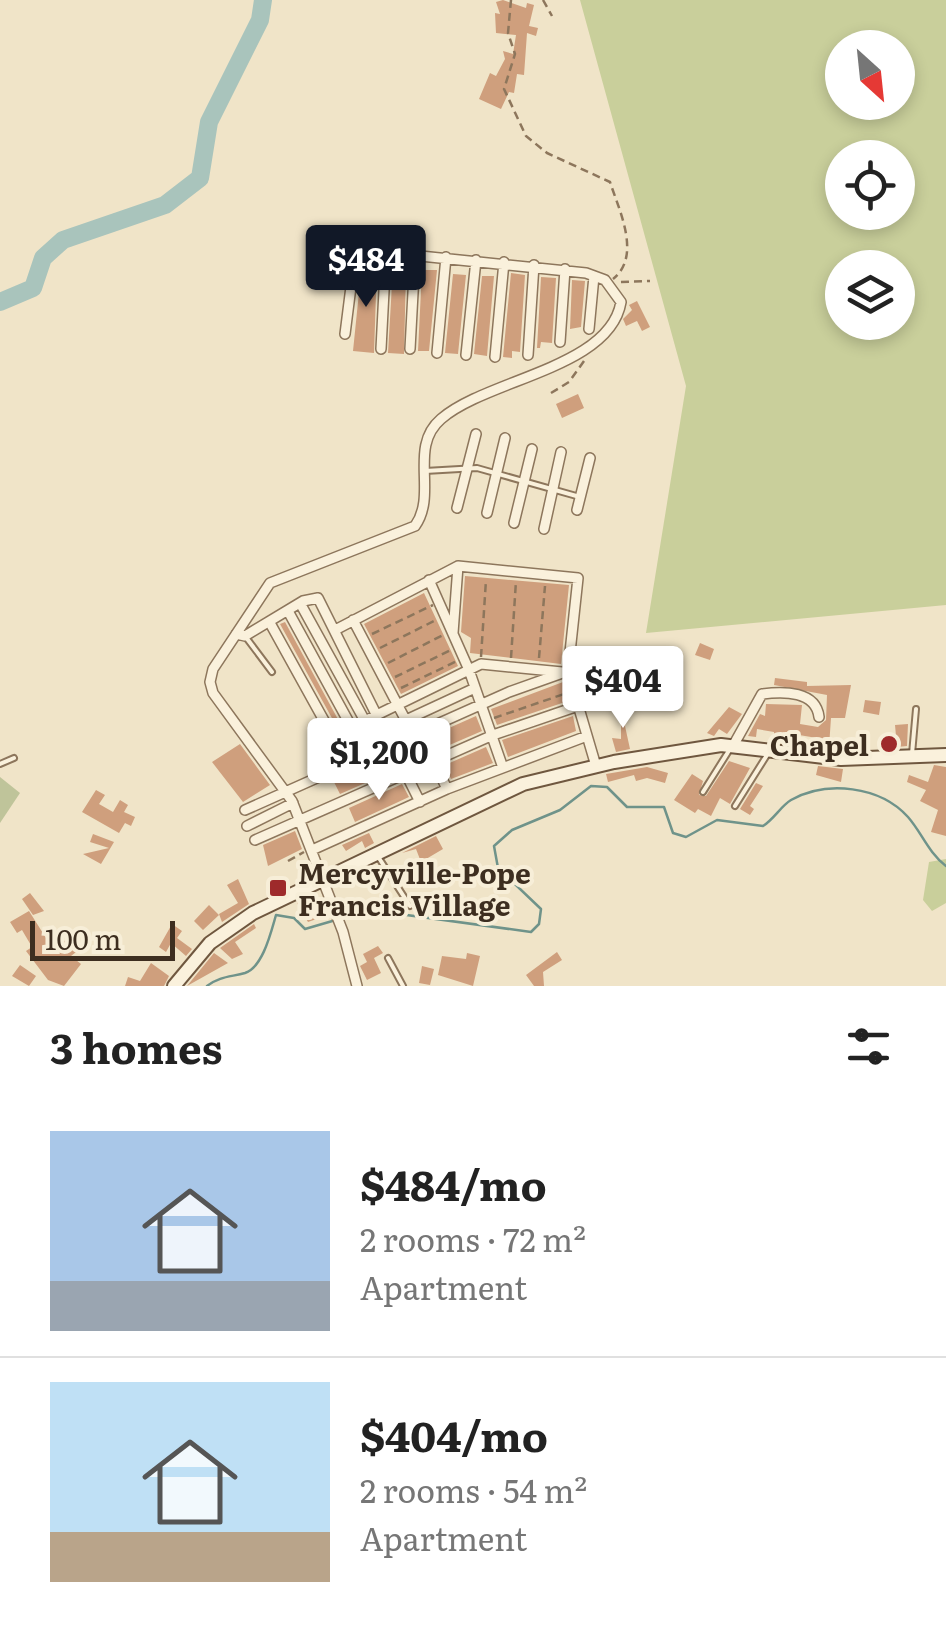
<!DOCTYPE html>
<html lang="en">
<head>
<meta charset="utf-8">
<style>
	:root { --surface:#fff; --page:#f2f2f2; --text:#222; --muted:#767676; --line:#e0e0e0; --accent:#111827 }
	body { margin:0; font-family:Literata,serif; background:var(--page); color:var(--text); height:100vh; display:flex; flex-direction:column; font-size:38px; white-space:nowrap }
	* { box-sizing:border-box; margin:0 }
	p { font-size:32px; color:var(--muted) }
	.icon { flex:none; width:55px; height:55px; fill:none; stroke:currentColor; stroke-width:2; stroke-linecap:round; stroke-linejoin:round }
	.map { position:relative; height:986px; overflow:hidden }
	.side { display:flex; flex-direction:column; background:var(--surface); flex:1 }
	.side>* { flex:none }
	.needle { width:65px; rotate:153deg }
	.buttons { position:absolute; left:825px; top:30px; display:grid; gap:20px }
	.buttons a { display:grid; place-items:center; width:90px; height:90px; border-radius:50%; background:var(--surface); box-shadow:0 5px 15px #0003; font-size:50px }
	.scale { position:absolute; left:30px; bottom:25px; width:145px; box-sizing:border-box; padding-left:10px; border:5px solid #3d2e20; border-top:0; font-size:28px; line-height:35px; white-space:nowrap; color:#3d2e20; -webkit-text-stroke:8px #f7eed8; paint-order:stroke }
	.price { position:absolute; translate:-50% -85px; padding:0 22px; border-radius:10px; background:#fff; color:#222; font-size:32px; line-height:65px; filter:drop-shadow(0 2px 5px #0008) }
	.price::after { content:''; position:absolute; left:50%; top:60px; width:30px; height:22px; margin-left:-15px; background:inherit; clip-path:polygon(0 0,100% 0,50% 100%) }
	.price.selected { background:var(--accent); color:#fff }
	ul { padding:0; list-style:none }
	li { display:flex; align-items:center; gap:30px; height:250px; padding:0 50px }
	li+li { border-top:2px solid var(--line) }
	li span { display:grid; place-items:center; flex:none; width:280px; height:200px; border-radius:0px; color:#555 }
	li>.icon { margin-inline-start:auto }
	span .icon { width:120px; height:120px; fill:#fffc; stroke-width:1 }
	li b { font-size:42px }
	h2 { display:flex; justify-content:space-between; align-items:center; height:120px; padding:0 50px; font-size:42px }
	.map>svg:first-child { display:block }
	.green { fill:#c9cf9b; fill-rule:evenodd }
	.cemetery { fill:#bfc49a }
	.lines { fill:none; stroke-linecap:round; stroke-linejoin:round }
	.stream { stroke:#6f938a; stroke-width:2.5 }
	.river { stroke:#a9c4bc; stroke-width:18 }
	.building { fill:#cf9f7d }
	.lane-casing { stroke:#8d765c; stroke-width:8 }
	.street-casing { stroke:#8d765c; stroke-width:12 }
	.secondary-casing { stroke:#6f573f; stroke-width:16 }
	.path { stroke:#8d765c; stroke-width:2.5; stroke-dasharray:8 5; stroke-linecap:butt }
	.lane { stroke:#faf1dc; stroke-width:4 }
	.street { stroke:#faf1dc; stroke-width:9 }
	.secondary { stroke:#faf1dc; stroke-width:12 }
	.poi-dot { fill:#9e2a2b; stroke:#f7eed8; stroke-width:4 }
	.labels { text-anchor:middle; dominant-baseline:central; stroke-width:8; stroke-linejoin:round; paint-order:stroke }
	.poi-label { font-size:28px; font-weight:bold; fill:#3d2e20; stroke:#f7eed8; text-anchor:end }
</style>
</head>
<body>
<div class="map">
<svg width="946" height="986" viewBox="0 0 946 986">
	<rect width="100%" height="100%" fill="#f0e4c8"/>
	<path class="green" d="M580,0H946V605L646,633L686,386ZM842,48H898V102H842ZM842,158H898V212H842ZM842,268H898V322H842Z
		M946,859V903L932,911L923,900L929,862Z"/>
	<path class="cemetery" d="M0,777L20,793L0,823Z"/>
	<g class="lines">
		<path class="stream" d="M207,986C220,976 231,977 245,973C263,967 271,932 276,915L294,918L305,929L370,910L531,932L539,924L541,909L498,868L494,846L512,830L560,810L591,786L607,787L627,807H664L673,833L686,837L717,820L763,826C774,819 781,806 791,800C827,780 880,786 908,817C922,833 928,852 946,866"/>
		<path class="river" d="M0,302L33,288L43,258L63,240L165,205L200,178L209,122L260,20L263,0"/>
	</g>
	<path class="building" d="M503,0L526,8L527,3L534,5L529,26L538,28L536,36L527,33L524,75L517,74L514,93L509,92L501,109L479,99L490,73L496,76L505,59L503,51L513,54L516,35L496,33L495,13L500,14L496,2Z
		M362,263L377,265L374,353L353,351Z
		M393,267L406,270L404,354L388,353Z
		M422,270H437L429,351H418Z
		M511,273L525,275L520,352L512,351V358L503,357Z
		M453,274L466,275L458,354L445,353Z
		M482,276H494L487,356L474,354Z
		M541,277L556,278L552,343L541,342L540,348H537Z
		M572,280L585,281L581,327L570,329Z
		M637,301L650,327L642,331L637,321L626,326L623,319L632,310L629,305Z
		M578,394L584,408L562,418L556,404Z
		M465,576L569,585L561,664L470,653L471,638L461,632Z
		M424,593L458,666L401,694L364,624Z
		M285,622L340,723L333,720L280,624Z
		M700,643L714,649L710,660L695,655Z
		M775,678L807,682V686L851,685L845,718H831L829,747L817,746V738L799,735L774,740V732L757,729L756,737L748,736L760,714L765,716L766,704L802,705L800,724L818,727L826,720L827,695L774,685Z
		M563,682L568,701L497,725L491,709Z
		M865,700L881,702L879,715L863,712Z
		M621,701L629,702L625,726L630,749L616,752L612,738L621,739Z
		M729,707L742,714L727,734L719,729L714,736L707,733Z
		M476,716L482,731L438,750L431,736Z
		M573,716L576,731L508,757L502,740Z
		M908,724L907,746L897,747L895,725Z
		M356 738a11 11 0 1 1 22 0a11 11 0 1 1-22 0Z
		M240,744L270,785L243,802L212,762Z
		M486,747L493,763L451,779L445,765Z
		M388,755L395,770L340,794L334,782Z
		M729,761L750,768L730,804L720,798L711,816L698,809L695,813L674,800L692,774L703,781L699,795L706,796Z
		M934,765L946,767V836L931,832L938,810L920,801L926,790L907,782L909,775L928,782Z
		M818,766L843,769L841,782L816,775Z
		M647,767L668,773L665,783L647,778L636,781L634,775L608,782L606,774Z
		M756,783L763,786L750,806L754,809L750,815L740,809Z
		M402,784L409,797L355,822L349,808Z
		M96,790L105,795L99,804L113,812L120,800L128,805L124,812L135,817L131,826L125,823L119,833L82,812Z
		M295,831L302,849L268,866L263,845Z
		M369,833L374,843L365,848L362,841L346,851L342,845Z
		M93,834L114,842L101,864L83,854L109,848L90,842Z
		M436,836L443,849L421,862L416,849L402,853Z
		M238,879L249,904L222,922L219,914L238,903L227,885Z
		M30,893L44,911L33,915L22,899Z
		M308,898L313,912L325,908L328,915L308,922L297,903Z
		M209,905L219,915L203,930L194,921Z
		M29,911L46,938L57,932L63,942L70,937L80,949L71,956L81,964L64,986L48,980L26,951L32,947L22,930L17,933L10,922Z
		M172,924L182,931L177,938L192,949L186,956L171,943L166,952L159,947Z
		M254,924L256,928L235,942L243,954L232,959L220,948Z
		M378,946L383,953L374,958L381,973L367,980L360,966L367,962L363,954Z
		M557,952L562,960L543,972L544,986H534L526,975Z
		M214,953L228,963L187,986Z
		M467,953L480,956L473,986L438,975L442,956L466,959Z
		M151,963L169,976L164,986H125L128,977L140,981Z
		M20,965L36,976L29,986L12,976Z
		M422,966L434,969L430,985L419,983Z"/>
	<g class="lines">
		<g class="lane-casing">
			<path id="lane" d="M425,471L477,468L580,497
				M245,636L272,672
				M912,754L916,709
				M0,764L14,758
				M703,792L730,749
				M735,806L767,755
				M377,855L410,906
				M388,958L403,986"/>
		</g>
		<g class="street-casing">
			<path id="street" d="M589,329L594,276
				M345,334L355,255L362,250L586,273L605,280L621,302C610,368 487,379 441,419C408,447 438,494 415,526L270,583L213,669L210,682L213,693L292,801L343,932L357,986
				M560,342L565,269
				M381,349L386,252
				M410,349L415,255
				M437,353L446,257
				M466,355L476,260
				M528,355L534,265
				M495,357L504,262
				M457,508L476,434
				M577,510L590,458
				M487,513L505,438
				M514,523L532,449
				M544,529L561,452
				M429,580L469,670L502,765
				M300,603L365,721
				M288,611L352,728
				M353,620L414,736
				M270,623L327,726L344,734
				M337,629L458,566L578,578L568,671L596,766
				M453,633L458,566
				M236,634L245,636L303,601L318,598L420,802
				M406,720L475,688
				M420,732L447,789L587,736
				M733,746L762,694C784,691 816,691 819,717
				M357,763L346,741V730L481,664L562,672
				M245,810L509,692L568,671
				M247,826L293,803
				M255,840L493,735L578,706
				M312,850L447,789"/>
		</g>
		<g class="secondary-casing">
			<path id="secondary" d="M174,986L210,943L253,913L523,784L614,762L721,745L841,759L946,755"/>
		</g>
		<path class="path" d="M511,0L508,33L515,54L504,89L526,136L547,153L610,182C619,210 642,256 613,279
			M543,0L552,16
			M621,282L650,281
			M551,393L569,382L584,361
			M372,634L433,605
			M380,648L436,620
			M481,657L486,580
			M511,658L516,581
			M539,658L545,586
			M388,663L443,635
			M395,677L451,650
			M401,688L457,661
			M494,718L567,693
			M288,861L304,852"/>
		<use href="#lane" class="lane"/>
		<use href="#street" class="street"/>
		<use href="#secondary" class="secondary"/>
	</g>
	<g class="poi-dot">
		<circle cx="889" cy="744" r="10"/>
		<rect x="268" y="878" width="20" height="20" rx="5"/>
	</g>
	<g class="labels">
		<g class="poi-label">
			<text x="869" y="744">Chapel</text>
			<text x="298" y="872" text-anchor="start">Mercyville-Pope<tspan x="298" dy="32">Francis Village</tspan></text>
		</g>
	</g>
</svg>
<div class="buttons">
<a><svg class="needle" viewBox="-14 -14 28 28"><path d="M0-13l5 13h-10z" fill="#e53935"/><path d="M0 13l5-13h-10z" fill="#767676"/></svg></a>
<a><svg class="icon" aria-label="locate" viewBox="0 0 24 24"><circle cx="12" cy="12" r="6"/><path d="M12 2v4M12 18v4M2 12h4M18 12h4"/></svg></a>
<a><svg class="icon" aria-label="layers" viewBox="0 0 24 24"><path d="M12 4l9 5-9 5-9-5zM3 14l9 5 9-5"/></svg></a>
</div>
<div class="scale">100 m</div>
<b class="price selected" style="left:366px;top:310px">$484</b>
<b class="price" style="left:623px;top:731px">$404</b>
<b class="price" style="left:379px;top:803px">$1,200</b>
</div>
<section class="side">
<h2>3 homes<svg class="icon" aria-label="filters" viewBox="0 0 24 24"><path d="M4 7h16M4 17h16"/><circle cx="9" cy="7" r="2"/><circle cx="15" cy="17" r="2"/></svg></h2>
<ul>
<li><span style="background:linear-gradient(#a9c7e8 75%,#9aa5b1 0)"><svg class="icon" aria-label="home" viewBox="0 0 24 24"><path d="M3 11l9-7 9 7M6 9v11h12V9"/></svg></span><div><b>$484/mo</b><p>2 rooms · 72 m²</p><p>Apartment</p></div></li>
<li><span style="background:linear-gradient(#bfe0f5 75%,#b9a48a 0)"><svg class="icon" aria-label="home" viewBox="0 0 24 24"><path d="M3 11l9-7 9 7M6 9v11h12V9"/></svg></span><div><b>$404/mo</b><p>2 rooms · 54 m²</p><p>Apartment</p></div></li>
</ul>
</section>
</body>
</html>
